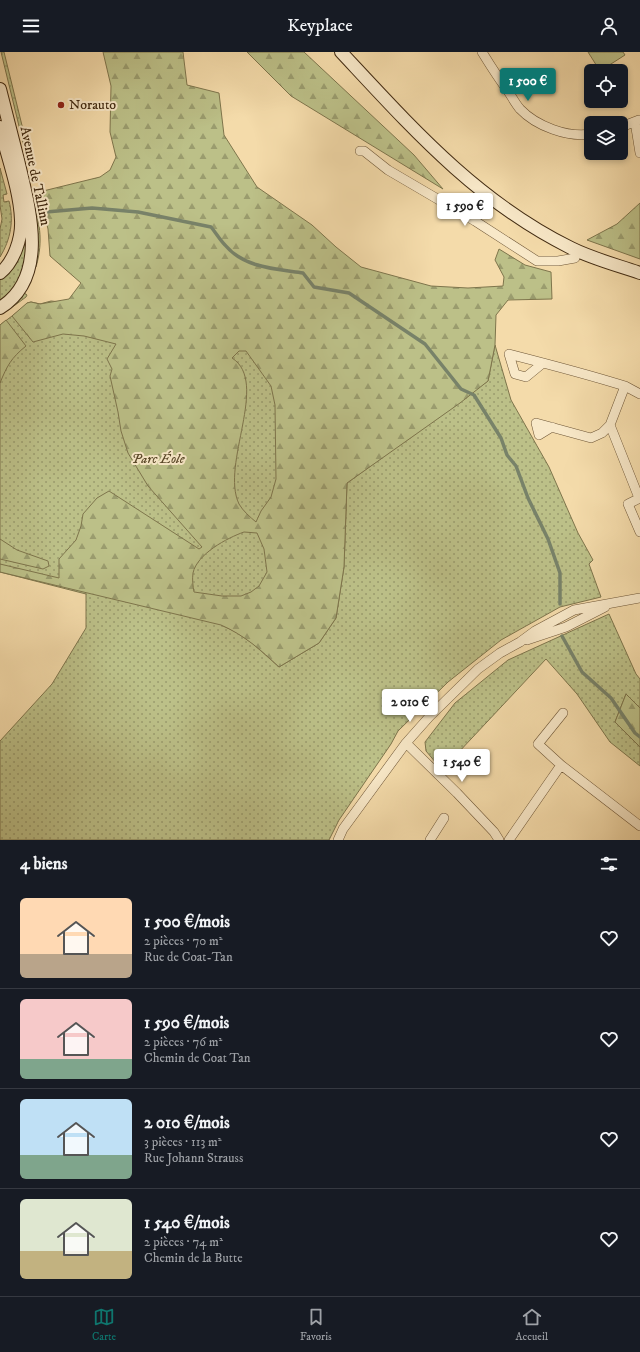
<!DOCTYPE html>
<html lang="fr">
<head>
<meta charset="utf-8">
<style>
	:root { --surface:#171b24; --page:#242831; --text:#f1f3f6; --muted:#9ea1a6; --line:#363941; --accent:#0f766e }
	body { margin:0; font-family:"IM FELL DW Pica",serif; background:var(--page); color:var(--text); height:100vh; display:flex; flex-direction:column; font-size:15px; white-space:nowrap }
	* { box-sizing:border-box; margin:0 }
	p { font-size:13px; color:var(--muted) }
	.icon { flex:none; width:22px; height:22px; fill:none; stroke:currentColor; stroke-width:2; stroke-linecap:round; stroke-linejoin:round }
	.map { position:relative; height:788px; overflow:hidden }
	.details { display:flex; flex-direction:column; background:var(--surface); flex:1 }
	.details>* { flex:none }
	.controls { position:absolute; left:584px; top:12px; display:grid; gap:8px }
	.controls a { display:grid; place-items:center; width:44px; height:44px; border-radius:6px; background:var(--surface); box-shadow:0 2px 6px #0003; font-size:20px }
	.price { position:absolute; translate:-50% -34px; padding:0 9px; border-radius:4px; background:#fff; color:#222; font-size:13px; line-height:26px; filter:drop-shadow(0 1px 2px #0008) }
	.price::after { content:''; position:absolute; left:50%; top:24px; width:12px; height:9px; margin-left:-6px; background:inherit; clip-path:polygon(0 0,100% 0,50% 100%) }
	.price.current { background:var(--accent); color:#fff }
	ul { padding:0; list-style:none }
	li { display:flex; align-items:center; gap:12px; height:100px; padding:0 20px }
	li+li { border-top:1px solid var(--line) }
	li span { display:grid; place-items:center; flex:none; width:112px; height:80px; border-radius:6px; color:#555 }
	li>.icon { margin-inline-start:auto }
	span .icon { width:48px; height:48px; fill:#fffc; stroke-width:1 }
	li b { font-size:17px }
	h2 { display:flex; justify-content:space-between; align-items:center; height:48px; padding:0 20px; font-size:17px }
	header { display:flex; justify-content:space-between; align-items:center; height:52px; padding:0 20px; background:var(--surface); font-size:18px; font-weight:600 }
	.dock { display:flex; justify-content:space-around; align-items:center; height:56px; border-top:1px solid var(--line); background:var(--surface); font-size:11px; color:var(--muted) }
	.dock a { display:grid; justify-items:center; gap:2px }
	.dock .current { color:var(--accent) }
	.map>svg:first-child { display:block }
	.green { fill:url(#green-dots); stroke:#7e754c }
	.forest { fill:url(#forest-firs); stroke:#7e754c; fill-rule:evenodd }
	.pitch { fill:#bcc088; stroke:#7e754c }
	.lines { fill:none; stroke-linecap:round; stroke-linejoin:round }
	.stream { stroke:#788269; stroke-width:3.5 }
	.street-casing { stroke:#6e5637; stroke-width:10 }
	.secondary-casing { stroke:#412a11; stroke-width:14 }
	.street { stroke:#f8e8c8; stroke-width:9 }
	.secondary { stroke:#f8e8c8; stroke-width:12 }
	.poi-dot { fill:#8f2418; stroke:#f8e8c8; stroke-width:1.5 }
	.labels { text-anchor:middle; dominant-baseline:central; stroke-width:4; stroke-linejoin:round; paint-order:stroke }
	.poi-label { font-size:14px; fill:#412a11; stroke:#f8e8c8; text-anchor:start }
	.street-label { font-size:14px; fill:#412a11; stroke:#f8e8c8 }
	.park-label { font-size:14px; font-style:italic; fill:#5a4829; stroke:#f8e8c8 }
</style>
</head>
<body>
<header><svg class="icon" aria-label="menu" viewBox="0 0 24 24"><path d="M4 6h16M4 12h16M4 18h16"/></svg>Keyplace<svg class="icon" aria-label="person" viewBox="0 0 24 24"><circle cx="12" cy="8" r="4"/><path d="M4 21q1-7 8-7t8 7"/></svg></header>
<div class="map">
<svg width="640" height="788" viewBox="0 0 640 788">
	<defs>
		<pattern id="green-dots" width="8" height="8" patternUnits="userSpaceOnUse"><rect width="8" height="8" fill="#bcc088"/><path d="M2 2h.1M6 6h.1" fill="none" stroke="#9a9c6e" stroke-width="1.8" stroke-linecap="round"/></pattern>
		<pattern id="forest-firs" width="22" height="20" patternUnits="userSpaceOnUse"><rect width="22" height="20" fill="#bcc088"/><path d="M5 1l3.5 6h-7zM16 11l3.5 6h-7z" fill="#9a9c6e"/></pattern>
	</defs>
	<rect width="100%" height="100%" fill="#f4dbaa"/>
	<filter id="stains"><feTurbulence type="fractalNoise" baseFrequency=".005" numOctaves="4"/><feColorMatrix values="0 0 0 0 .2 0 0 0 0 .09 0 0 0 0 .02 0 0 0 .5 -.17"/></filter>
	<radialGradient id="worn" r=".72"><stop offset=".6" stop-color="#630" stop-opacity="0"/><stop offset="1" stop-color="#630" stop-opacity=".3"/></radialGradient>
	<path class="green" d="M1,0H4L29,102L26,103Z
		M0,116L7,142L3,143L4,150L9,149C14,168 11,187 0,205V177L2,167L0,153Z
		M32,142C39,170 44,187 36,215H33L29,143Z
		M25,175L28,197L18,233L0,248V227L10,217Z
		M23,240L27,243L26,245L7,259L6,258Z
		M51,249L250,269L318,381L285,525L221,573L236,580L252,591L279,615L319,591L336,566L344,515L347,431L488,329L495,293L511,348L549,415L578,481L593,508L589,512L601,545L560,555L501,588L448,630L398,679L391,692L339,768L329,788H0V689L52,632L86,576V542L0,520V273L20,258L27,251L31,250L40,252Z
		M609,562L636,622L640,627V656L626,642L615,670L640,695V714L610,690L577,642L546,607L442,718L426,699L425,690L455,651L508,608Z"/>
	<path class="forest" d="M103,0H183L187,33L219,41L224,83L257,135L312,173L336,195L361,215L431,234L468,236L503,234L504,225L495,208L499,197L525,213L551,220L552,247L508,248L496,263L495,293L488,329L460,351L347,431L344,515L336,566L319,591L279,615C261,598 244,583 221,573L0,520V512L59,526V507L76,488L81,474L83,462L97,446L109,439L199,497L202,495L148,434L128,401L121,379L118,360L110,324L112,317L107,307L116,292L84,284L63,282L33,290L12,264L27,251L31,250L40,252L69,247L81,231L50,204L48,177L39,140L100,125L110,118L116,105L110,80L111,34ZM239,299H246L271,334L275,353L276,427L271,445L261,459L256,470C250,465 243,459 239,452C220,412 270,330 232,306ZM244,480L257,481L264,497L267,520L259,534L251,540L241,544H222L194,540C193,535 192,527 193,521C197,502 227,486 244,480Z
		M247,0H304L414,103L443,137L291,44Z
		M640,151V207L587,188L617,172Z
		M6,268L26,294C11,306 7,314 0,331V273Z
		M0,487L17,498L48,509L49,514L43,517L0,507Z
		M626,642L640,656V695L615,670Z"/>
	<path class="pitch" d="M588,0H623L625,3L600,19Z"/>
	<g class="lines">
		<path class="stream" d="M46,160L92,156L138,160L211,175C216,181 220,188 225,193C244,216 276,217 303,221L314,235L349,241L425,292L461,337L474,343L501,386L507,403L516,414L528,446L548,487L560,521V552
			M562,584L582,620L611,646L635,681L640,685"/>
		<g class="street-casing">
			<path id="street" d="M482,0C490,13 498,26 508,39C512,45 515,51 520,57C536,74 568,86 591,82
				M635,70L640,101
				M621,75L639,68
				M360,99H364L388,118L475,169L537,209H558L575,206
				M543,311L526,325L515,322L509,302C548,312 587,322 625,334
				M552,375L539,383L536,371L591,386L602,381L610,373
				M639,446L610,373L625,334L640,342
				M640,446L628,452L640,480
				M527,588L566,575L605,555
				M563,661L538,692L561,713L640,774
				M406,691L457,741L494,780L499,788
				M338,788L343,777L406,691L430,664L478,617L500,601L520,590L535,579L574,558L640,546
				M430,788L444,766
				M509,788L561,713"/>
		</g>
		<g class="secondary-casing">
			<path id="secondary" d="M341,0C412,76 476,149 571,196C593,207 617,213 640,221
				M0,37C6,61 12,85 18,108C29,155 50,225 0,256
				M0,75C7,104 20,138 21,168C22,186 14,210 0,221"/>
		</g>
		<use href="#street" class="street"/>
		<use href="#secondary" class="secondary"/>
	</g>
	<circle class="poi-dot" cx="61" cy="53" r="4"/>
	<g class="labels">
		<g class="poi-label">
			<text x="69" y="53">Norauto</text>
		</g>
		<g class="street-label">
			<text transform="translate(35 124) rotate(78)">Avenue de Tallinn</text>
		</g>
		<g class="park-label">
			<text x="158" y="407">Parc Éole</text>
		</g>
	</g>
	<rect width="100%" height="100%" filter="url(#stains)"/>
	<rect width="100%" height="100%" fill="url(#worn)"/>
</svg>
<div class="controls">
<a><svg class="icon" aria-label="locate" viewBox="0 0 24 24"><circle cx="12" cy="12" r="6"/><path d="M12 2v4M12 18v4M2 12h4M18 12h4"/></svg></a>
<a><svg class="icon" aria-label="layers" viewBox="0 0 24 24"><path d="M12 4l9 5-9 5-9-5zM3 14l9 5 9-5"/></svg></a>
</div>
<b class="price current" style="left:528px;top:50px">1 500 €</b>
<b class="price" style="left:465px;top:175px">1 590 €</b>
<b class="price" style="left:410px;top:671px">2 010 €</b>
<b class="price" style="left:462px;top:731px">1 540 €</b>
</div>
<section class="details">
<h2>4 biens<svg class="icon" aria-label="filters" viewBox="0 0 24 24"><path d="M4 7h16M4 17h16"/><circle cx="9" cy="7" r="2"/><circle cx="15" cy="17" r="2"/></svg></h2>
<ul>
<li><span style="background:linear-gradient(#ffd9b3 70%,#b9a48a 0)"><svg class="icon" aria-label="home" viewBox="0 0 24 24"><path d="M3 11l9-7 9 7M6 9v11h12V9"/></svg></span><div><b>1 500 €/mois</b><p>2 pièces · 70 m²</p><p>Rue de Coat-Tan</p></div><svg class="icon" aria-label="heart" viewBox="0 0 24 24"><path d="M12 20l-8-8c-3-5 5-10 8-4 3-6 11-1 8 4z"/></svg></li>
<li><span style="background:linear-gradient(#f6c9c9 75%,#7fa58c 0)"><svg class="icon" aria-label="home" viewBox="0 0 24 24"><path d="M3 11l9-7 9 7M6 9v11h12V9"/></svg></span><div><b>1 590 €/mois</b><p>2 pièces · 76 m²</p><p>Chemin de Coat Tan</p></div><svg class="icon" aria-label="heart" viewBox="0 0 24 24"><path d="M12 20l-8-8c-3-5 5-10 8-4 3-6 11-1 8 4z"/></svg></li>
<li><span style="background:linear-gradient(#bfe0f5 70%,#7fa58c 0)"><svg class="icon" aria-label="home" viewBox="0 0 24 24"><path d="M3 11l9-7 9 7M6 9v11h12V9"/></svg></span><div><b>2 010 €/mois</b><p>3 pièces · 113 m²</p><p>Rue Johann Strauss</p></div><svg class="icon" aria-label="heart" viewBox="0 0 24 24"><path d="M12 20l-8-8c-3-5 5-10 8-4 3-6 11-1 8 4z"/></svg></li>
<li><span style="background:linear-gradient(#dfe7d0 65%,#c2b280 0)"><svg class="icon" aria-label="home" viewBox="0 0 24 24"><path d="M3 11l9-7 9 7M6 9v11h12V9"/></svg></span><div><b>1 540 €/mois</b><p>2 pièces · 74 m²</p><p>Chemin de la Butte</p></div><svg class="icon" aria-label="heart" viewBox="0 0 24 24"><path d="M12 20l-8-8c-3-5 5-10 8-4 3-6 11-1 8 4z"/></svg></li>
</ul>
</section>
<nav class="dock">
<a class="current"><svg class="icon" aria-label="map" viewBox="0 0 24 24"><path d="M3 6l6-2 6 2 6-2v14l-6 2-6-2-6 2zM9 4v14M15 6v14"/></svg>Carte</a>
<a><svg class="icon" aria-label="saved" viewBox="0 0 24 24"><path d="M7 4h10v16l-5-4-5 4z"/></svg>Favoris</a>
<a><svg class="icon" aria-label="home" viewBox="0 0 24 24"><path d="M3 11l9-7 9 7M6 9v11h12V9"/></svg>Accueil</a>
</nav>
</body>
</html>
